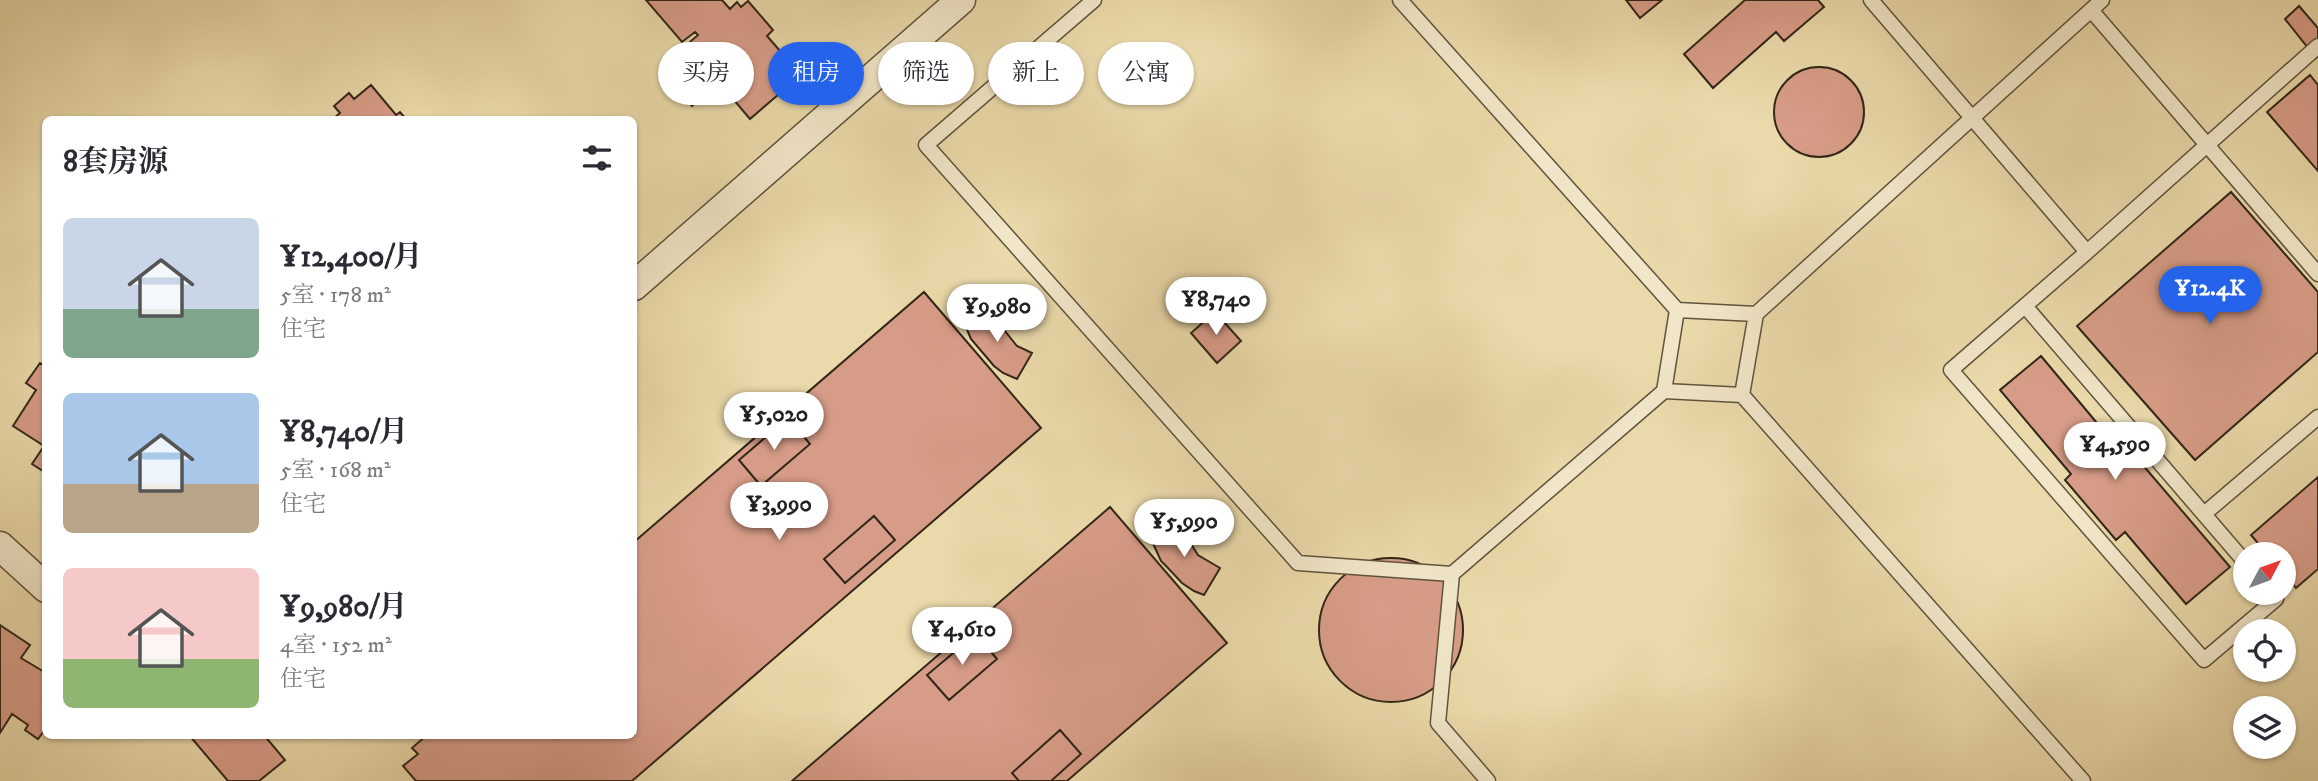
<!DOCTYPE html>
<html lang="zh">
<head>
<meta charset="utf-8">
<style>
	:root { --surface:#fff; --page:#f2f2f3; --text:#2b2b33; --muted:#7c7c81; --accent:#2563eb }
	body { margin:0; font-family:"IM FELL DW Pica","Noto Serif SC",serif; background:var(--page); color:var(--text); height:100vh; display:flex; flex-direction:column; font-size:26px; white-space:nowrap }
	* { box-sizing:border-box; margin:0 }
	p { font-size:23px; color:var(--muted) }
	.icon { flex:none; width:38px; height:38px; fill:none; stroke:currentColor; stroke-width:2; stroke-linecap:round; stroke-linejoin:round }
	.map { position:relative; flex:1; overflow:hidden }
	.side { position:absolute; left:42px; top:116px; width:595px; height:623px; display:flex; flex-direction:column; background:var(--surface); border-radius:10px; box-shadow:0 2px 5px #0004 }
	.side>* { flex:none }
	.top-card { position:absolute; left:658px; top:42px; width:665px; height:63px; display:flex; gap:14px }
	.needle { width:46px; rotate:49deg }
	.buttons { position:absolute; left:2233px; top:542px; display:grid; gap:14px }
	.buttons a { display:grid; place-items:center; width:63px; height:63px; border-radius:50%; background:var(--surface); box-shadow:0 2px 5px #0004; font-size:35px }
	.price { position:absolute; translate:-50% -60px; padding:0 16px; border-radius:24px; background:#fff; color:#222; font-size:23px; line-height:46px; filter:drop-shadow(0 2px 4px #0008) }
	.price::after { content:''; position:absolute; left:50%; top:42px; width:21px; height:16px; margin-left:-10px; background:inherit; clip-path:polygon(0 0,100% 0,50% 100%) }
	.price.current { background:var(--accent); color:#fff }
	ul { padding:0; list-style:none }
	li { display:flex; align-items:center; gap:21px; height:175px; padding:0 21px }
	li span { display:grid; place-items:center; flex:none; width:196px; height:140px; border-radius:10px; color:#555 }
	li>.icon { margin-inline-start:auto }
	span .icon { width:84px; height:84px; fill:#fffc; stroke-width:1 }
	li b { font-size:30px }
	h2 { display:flex; justify-content:space-between; align-items:center; height:84px; padding:0 21px; font-size:30px }
	.tag { padding:0 24px; border-radius:32px; background:var(--surface); box-shadow:0 2px 5px #0004; font-size:24px; line-height:63px }
	.tag.current { background:var(--accent); color:#fff }
	.map>svg:first-child { display:block }
	.building { fill:#d79c87; stroke:#322617; stroke-width:2; fill-rule:evenodd }
	.lines { fill:none; stroke-linecap:round; stroke-linejoin:round }
	.lane-casing { stroke:#60533c; stroke-width:17 }
	.street-casing { stroke:#60533c; stroke-width:31 }
	.lane { stroke:#f1e6c8; stroke-width:14 }
	.street { stroke:#f1e6c8; stroke-width:28 }
</style>
</head>
<body>
<div class="map">
<svg width="2318" height="781" viewBox="0 0 2318 781">
	<rect width="100%" height="100%" fill="#ead9aa"/>
	<filter id="stains"><feTurbulence type="fractalNoise" baseFrequency=".00286" numOctaves="4"/><feColorMatrix values="0 0 0 0 .2 0 0 0 0 .09 0 0 0 0 .02 0 0 0 .5 -.17"/></filter>
	<radialGradient id="worn" r=".72"><stop offset=".6" stop-color="#630" stop-opacity="0"/><stop offset="1" stop-color="#630" stop-opacity=".3"/></radialGradient>
	<path class="building" d="M646,0H722L730,9L737,2L741,7L748,1L773,30L767,36L801,75L750,119L722,86L733,77L730,73L692,106L660,68L698,35L695,32L682,42Z
		M1626,0H1662L1640,18Z
		M1745,0H1818L1824,7L1784,41L1776,32L1713,88L1684,54Z
		M2299,6L2318,28V56L2316,58L2285,19Z
		M1774 112a45 45 0 1 1 90 0a45 45 0 1 1-90 0Z
		M2310,75L2318,85V171L2267,112Z
		M371,85L396,115L400,112L406,119H333L340,113L334,106L349,93L354,99Z
		M2231,192L2318,292V352L2195,460L2077,326Z
		M924,292L1041,428L632,781H416L403,766L418,754L412,748L427,735H634V542ZM788,418L810,444L761,486L739,460ZM874,516L895,540L845,583L824,559Z
		M992,310L1005,331L1017,346L1032,353L1017,379L1003,373L994,366L971,339L965,325L964,319Z
		M1215,312L1241,341L1217,363L1191,333Z
		M2041,356L2112,441L2118,436L2230,567L2186,604L2125,532L2116,540L2065,480L2071,474L2000,390Z
		M40,363L46,367V473L32,464L44,446L13,426L36,390L26,383Z
		M788,418L810,444L761,486L739,460Z
		M2318,477V569L2296,588L2284,573V555H2268L2251,535Z
		M1110,507L1227,643L1067,781H1051L1081,754L1060,730L1012,773L1019,781H792ZM976,634L997,659L949,700L927,675Z
		M874,516L895,540L845,583L824,559Z
		M1179,525L1198,555L1220,568L1204,595L1194,591L1182,583L1167,567L1161,561L1151,539V533Z
		M1319 630a72 72 0 1 1 144 0a72 72 0 1 1-144 0Z
		M0,625L30,645L21,658L46,673V728L38,739L25,730L28,725L12,714L0,733Z
		M976,634L997,659L949,700L927,675Z
		M1060,730L1081,754L1051,781H1019L1012,773Z
		M189,735H264L285,760L259,781H228Z"/>
	<g class="lines">
		<g class="lane-casing">
			<path id="lane" d="M1094,0L926,145L1298,563L1452,574L1438,723L1488,781
				M1400,0L1677,310L1756,314
				M1871,0L2087,252L1951,370L2204,660L2276,599L2271,593
				M2091,10L2318,274
				M2087,252L2318,46
				M2025,306L2245,562
				M1664,391L1742,395L2083,781
				M1742,395L1756,314L2102,0
				M2204,514L2318,417
				M1452,574L1664,391L1677,310"/>
		</g>
		<g class="street-casing">
			<path id="street" d="M634,286L961,0
				M0,546L46,588"/>
		</g>
		<use href="#lane" class="lane"/>
		<use href="#street" class="street"/>
	</g>
	<rect width="100%" height="100%" filter="url(#stains)"/>
	<rect width="100%" height="100%" fill="url(#worn)"/>
</svg>
<div class="buttons">
<a><svg class="needle" viewBox="-14 -14 28 28"><path d="M0-13l5 13h-10z" fill="#e53935"/><path d="M0 13l5-13h-10z" fill="#7c7c81"/></svg></a>
<a><svg class="icon" aria-label="locate" viewBox="0 0 24 24"><circle cx="12" cy="12" r="6"/><path d="M12 2v4M12 18v4M2 12h4M18 12h4"/></svg></a>
<a><svg class="icon" aria-label="layers" viewBox="0 0 24 24"><path d="M12 4l9 5-9 5-9-5zM3 14l9 5 9-5"/></svg></a>
</div>
<b class="price current" style="left:2210px;top:326px">¥12.4K</b>
<b class="price" style="left:1216px;top:337px">¥8,740</b>
<b class="price" style="left:997px;top:344px">¥9,980</b>
<b class="price" style="left:774px;top:452px">¥5,020</b>
<b class="price" style="left:2115px;top:482px">¥4,590</b>
<b class="price" style="left:779px;top:542px">¥3,990</b>
<b class="price" style="left:1184px;top:559px">¥5,990</b>
<b class="price" style="left:962px;top:667px">¥4,610</b>
<div class="top-card">
<a class="tag">买房</a>
<a class="tag current">租房</a>
<a class="tag">筛选</a>
<a class="tag">新上</a>
<a class="tag">公寓</a>
</div>
<section class="side">
<h2>8套房源<svg class="icon" aria-label="filters" viewBox="0 0 24 24"><path d="M4 7h16M4 17h16"/><circle cx="9" cy="7" r="2"/><circle cx="15" cy="17" r="2"/></svg></h2>
<ul>
<li><span style="background:linear-gradient(#c9d6e8 65%,#7fa58c 0)"><svg class="icon" aria-label="home" viewBox="0 0 24 24"><path d="M3 11l9-7 9 7M6 9v11h12V9"/></svg></span><div><b>¥12,400/月</b><p>5室 · 178 m²</p><p>住宅</p></div></li>
<li><span style="background:linear-gradient(#a9c7e8 65%,#b9a48a 0)"><svg class="icon" aria-label="home" viewBox="0 0 24 24"><path d="M3 11l9-7 9 7M6 9v11h12V9"/></svg></span><div><b>¥8,740/月</b><p>5室 · 168 m²</p><p>住宅</p></div></li>
<li><span style="background:linear-gradient(#f6c9c9 65%,#8fb573 0)"><svg class="icon" aria-label="home" viewBox="0 0 24 24"><path d="M3 11l9-7 9 7M6 9v11h12V9"/></svg></span><div><b>¥9,980/月</b><p>4室 · 152 m²</p><p>住宅</p></div></li>
</ul>
</section>
</div>
</body>
</html>
